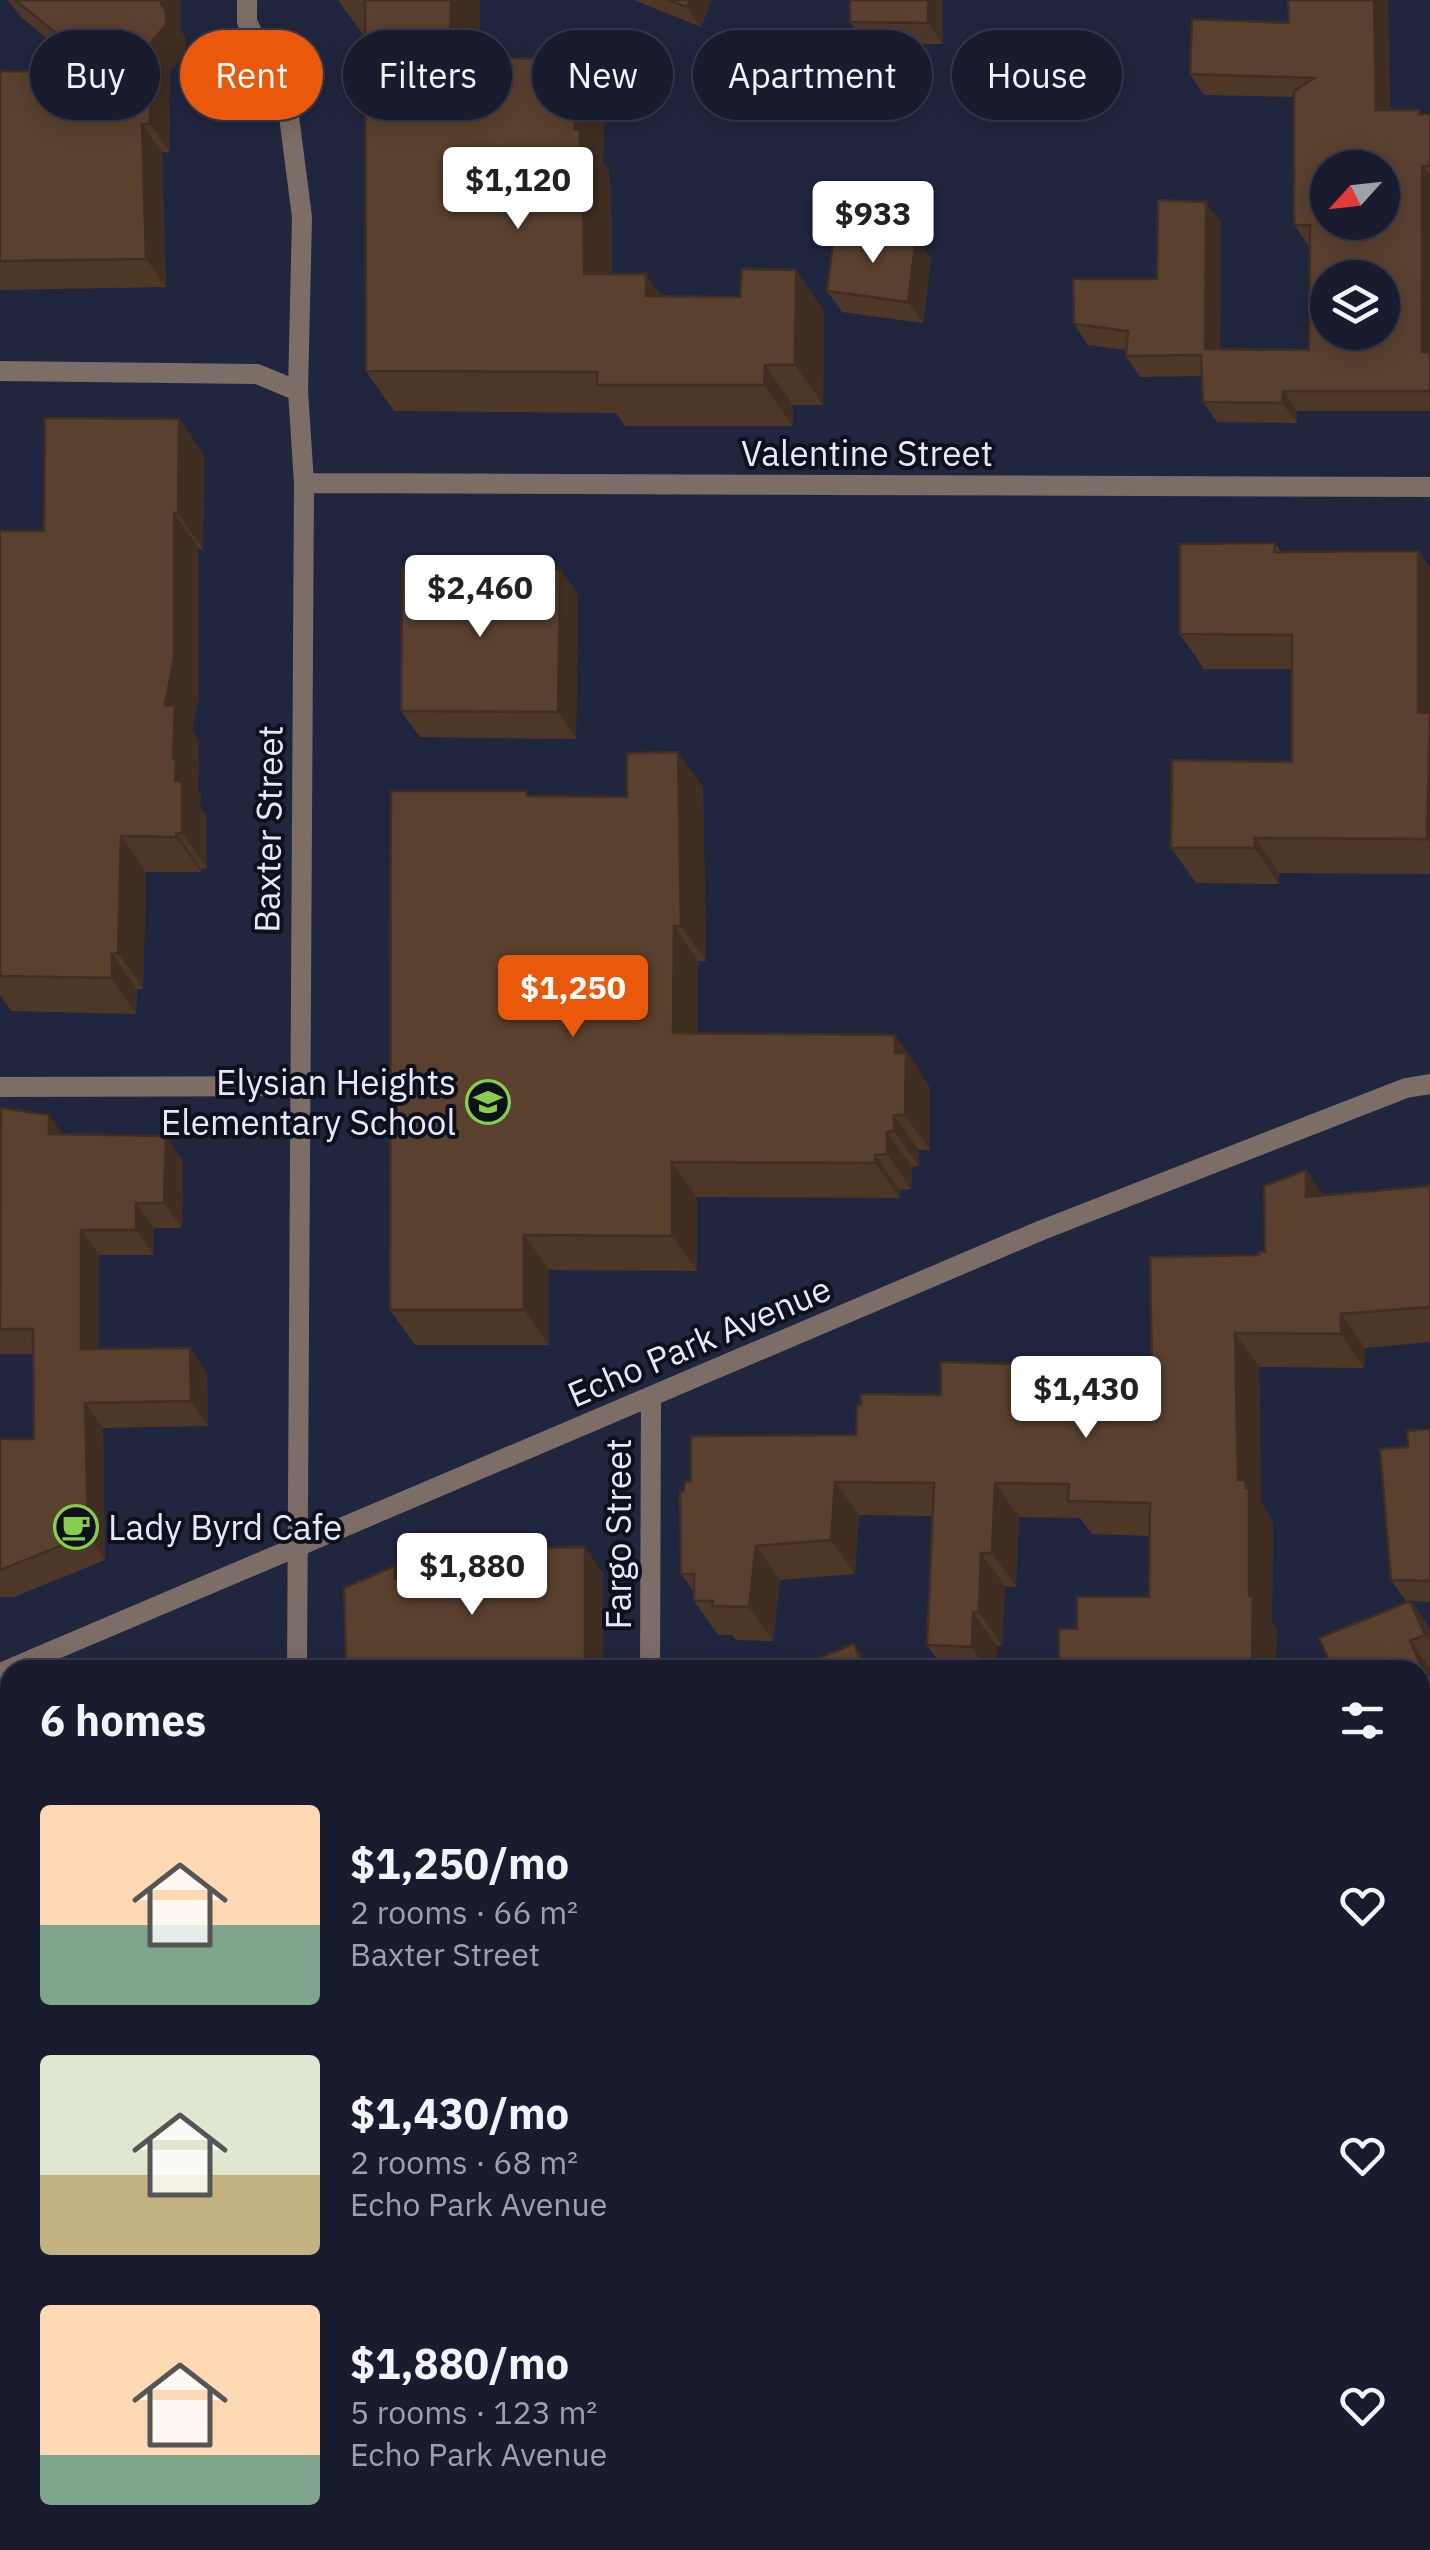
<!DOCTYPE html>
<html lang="en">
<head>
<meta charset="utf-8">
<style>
	:root { --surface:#191c2f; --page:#222537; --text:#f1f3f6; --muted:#9fa1aa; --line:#373a4b; --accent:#ea580c }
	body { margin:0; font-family:"IBM Plex Sans",sans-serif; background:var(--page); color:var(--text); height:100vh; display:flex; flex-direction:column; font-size:38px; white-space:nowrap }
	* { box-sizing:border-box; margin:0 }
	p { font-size:32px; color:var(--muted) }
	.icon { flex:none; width:55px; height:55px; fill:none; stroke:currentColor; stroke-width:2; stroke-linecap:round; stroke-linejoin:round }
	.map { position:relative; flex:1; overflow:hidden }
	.side { position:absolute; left:0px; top:1660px; width:1430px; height:890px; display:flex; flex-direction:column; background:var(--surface); border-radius:30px 30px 0 0; box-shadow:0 5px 25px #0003,0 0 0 2px var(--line) }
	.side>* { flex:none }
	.hud { position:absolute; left:30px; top:30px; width:1370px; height:90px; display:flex; gap:20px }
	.needle { width:65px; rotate:243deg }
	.tools { position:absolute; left:1310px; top:150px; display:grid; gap:20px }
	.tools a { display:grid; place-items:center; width:90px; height:90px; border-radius:50%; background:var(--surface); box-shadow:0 5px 25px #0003,0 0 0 2px var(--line); font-size:50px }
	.price { position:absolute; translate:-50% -85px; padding:0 22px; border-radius:10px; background:#fff; color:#222; font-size:32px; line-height:65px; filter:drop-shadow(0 2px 5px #0008) }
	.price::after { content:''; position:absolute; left:50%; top:60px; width:30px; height:22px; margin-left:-15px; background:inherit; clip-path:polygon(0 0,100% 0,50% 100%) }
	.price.selected { background:var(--accent); color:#fff }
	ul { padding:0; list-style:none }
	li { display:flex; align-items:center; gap:30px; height:250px; padding:0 40px }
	li span { display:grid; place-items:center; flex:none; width:280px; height:200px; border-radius:10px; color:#555 }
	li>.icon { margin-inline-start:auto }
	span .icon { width:120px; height:120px; fill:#fffc; stroke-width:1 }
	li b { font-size:42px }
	h2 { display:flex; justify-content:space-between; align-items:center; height:120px; padding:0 40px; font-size:42px }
	.pill { padding:0 35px; border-radius:45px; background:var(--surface); box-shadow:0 5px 25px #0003,0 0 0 2px var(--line); font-size:35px; line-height:90px }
	.pill.selected { background:var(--accent); color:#fff }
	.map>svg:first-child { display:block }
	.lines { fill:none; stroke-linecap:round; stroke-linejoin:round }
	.service { stroke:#7c6e66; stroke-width:20 }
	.minor { stroke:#7c6e66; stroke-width:20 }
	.tertiary { stroke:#7c6e66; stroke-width:20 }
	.wall { fill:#4d3828 }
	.shaded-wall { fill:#3f2e21 }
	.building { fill:#5a412f; stroke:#3f2e21; stroke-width:2.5; fill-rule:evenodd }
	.labels { text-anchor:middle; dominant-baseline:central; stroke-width:8; stroke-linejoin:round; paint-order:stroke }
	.street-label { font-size:35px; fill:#e5e9fb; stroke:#0e101b }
	.poi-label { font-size:35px; fill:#e5e9fb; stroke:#0e101b; text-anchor:end }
</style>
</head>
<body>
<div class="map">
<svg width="1430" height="2550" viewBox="0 0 1430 2550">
	<rect width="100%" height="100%" fill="#21263f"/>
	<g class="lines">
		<path class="service" d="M1420,1754L1430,1751
			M0,2068H10
			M870,2540V2550"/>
		<path class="minor" d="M247,0V22L287,101L302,217L298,391L304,483L297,1670
			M0,371L257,374L298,391
			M304,483L1430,487
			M0,1087L298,1086
			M650,1670L651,1398
			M1420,1947L1430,1943
			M295,2550V2540"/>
		<path class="tertiary" d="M0,1673L1042,1230L1406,1088L1430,1084"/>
	</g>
	<path class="wall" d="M8,0H181V31L186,39V54L170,72V153L162,152L166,287L0,290V71L88,72L21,17Z
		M338,0H480L479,57L576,59L605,99L603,162L609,170V182L611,185L612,274L661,296L824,311L823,405H793V426H625L616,413L394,411L366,371L365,37Z
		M634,0H712L701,27Z
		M850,0H943V44H865L850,22Z
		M1288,0H1388L1390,110H1419L1422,114H1430V411H1297V423L1217,422L1203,402L1202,376L1140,377L1126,356V350L1088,345L1074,324L1157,279L1221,223L1220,349L1309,350L1310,245H1308L1294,225V97L1204,95L1190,74L1289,23Z
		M870,239L931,259L923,323L842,312L827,291Z
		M204,454L203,549H199V695L192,730L199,741L198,791L201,795L200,807L207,817V868L201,869V872H146L143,989H137L136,1014L11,1011L0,995V531H44Z
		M1275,543L1281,552L1418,551L1430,568V874L1279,873V884L1196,883L1171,848L1292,762V669H1204L1180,634Z
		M560,569L578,595L576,739L420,737L401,711Z
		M678,752L703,787L706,961H698V1034L920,1070V1073L930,1088V1150H919V1166L912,1167L911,1189L900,1190V1198L697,1197V1271L549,1270V1345H415L390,1310L531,796L627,797Z
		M0,1128L63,1134L166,1136L183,1161L182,1228H154V1255H99V1349L190,1348L207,1373L208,1426L103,1428L105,1560L14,1597H0V1439H34L33,1354H0Z
		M1306,1170L1323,1195L1430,1186V1342L1365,1348L1364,1368L1259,1367L1261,1502L1273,1522L1272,1623L1277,1629H1077L1149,1597V1536L1092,1534L1080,1518L1019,1517L1016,1587L1005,1586L1002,1646H997L996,1670H944L927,1645L932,1516L859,1515L855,1574L780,1580L773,1641L736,1640L732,1635H718L694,1601V1592L681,1574L684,1491L691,1481L856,1435L941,1395L1152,1368L1259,1255L1265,1252Z
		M1430,1429V1602L1411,1601L1430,1629V1729L1420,1733V1670H1333L1408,1601H1406L1391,1580L1408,1447Z
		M603,1573V1670H346L404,1579L515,1578Z
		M1430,1763V1884L1420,1888V1767Z
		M10,1800V2017L0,2003V1801Z
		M0,2275L10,2290L9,2422L0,2421Z
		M1054,2540H1208V2542L1057,2544Z"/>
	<path class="shaded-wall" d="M161,0H181V31L186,39V54L170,72V153L150,124V44Z
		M451,0H480L478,97L450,57Z
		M690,0H712L701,27L687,7Z
		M928,0H943V44L928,23Z
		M1374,0H1388L1390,130L1376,110Z
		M576,59L605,99L603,162L609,170V182L611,185L612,315L584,274L580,145L575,129Z
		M142,124L162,152L166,287L146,259Z
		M1423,166L1430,176V364L1422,352Z
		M1206,202L1221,223L1220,369L1205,349Z
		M916,237L931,259L923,323L908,302Z
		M796,270L824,311L823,405L795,365Z
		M646,274L674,315L646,296Z
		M765,365L793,405V426L764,385Z
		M1283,391L1297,411V423L1282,403Z
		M179,419L204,454L203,549L178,513Z
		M174,513L199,549V695L192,730L199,741L198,791L201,795L200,807L207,817V868L182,833L165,705Z
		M1418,551L1430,568V843L1427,839L1418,712Z
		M560,569L578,595L576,739L558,712Z
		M678,752L703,787L706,961L681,926Z
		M176,833L201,869V872L176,837Z
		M121,836L146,872L143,989L118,953Z
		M1255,838L1279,873V884L1255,848Z
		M674,926L698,961V1068L673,1033Z
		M112,954L137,989L136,1014L112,978Z
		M895,1035L920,1070V1073L930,1088V1150L905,1115L895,1053Z
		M49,1115L67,1140L49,1134Z
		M894,1115L919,1150V1166L894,1131Z
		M887,1132L912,1167L911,1189L887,1154Z
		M166,1136L183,1161L182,1228L164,1203Z
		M875,1155L900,1190V1198L875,1163Z
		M672,1162L697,1197V1271L672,1236Z
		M1306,1170L1329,1203L1306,1197Z
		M136,1203L154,1228V1255L136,1230Z
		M81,1230L99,1255V1374L81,1349Z
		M524,1235L549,1270V1345L524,1310Z
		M1341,1314L1365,1348L1364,1368L1341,1334Z
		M1235,1333L1259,1367L1261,1502L1273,1522L1272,1623L1277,1629L1276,1670H1252L1249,1596L1238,1480Z
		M190,1348L207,1373L208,1426L191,1401Z
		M85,1403L103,1428L105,1560L88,1535Z
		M835,1482L859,1515L855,1574L831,1540Z
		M995,1483L1019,1517L1016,1587L992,1553Z
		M756,1546L780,1580L773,1641L749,1607Z
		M585,1547L603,1573V1670H592L585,1661Z
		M981,1553L1005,1586L1002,1646L979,1612Z
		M395,1566L413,1592L395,1579Z
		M1410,1601L1430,1629V1642L1425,1635Z
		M973,1612L997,1646L996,1670H988L972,1647Z
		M1410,1641L1430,1669V1678L1422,1667Z
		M854,1644L872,1670H864Z
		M0,2275L10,2290L9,2422L0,2409Z
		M159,2540H173V2550H159Z
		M819,2540H837V2550H819Z
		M1020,2540H1041V2550H1021Z"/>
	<path class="building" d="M15,0H161V4L166,10V25L150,44V124H142L146,259L0,261V71L104,72Z
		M365,0H451L450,57L576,59L575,129H580V145H583L584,274H646V296L740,297L742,269L796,270L795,365H765L764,385H597V372L366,371Z
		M668,0H690L687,7Z
		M850,0H928V23L850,22Z
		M1288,0H1374L1376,110H1419V114H1430V166H1423L1422,171V352H1430V391H1283L1282,403L1203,402L1201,355L1126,356L1128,331L1074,324L1073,279H1157L1158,200L1206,202L1205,349L1309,350L1310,225H1294V91L1314,78L1190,74L1192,19L1289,23ZM1328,168H1382V222H1328ZM1328,278H1382V332H1328Z
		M871,232L916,237L908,302L827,291L834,235L870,239Z
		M45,418L179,419L178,513H174V659L165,705H175L173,759H176L175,781H182V833H176V837L121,836L118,953L112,954V978L0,976V531H44Z
		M1275,543V552L1418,551V712L1430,713L1427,839L1255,838V848H1171L1172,760L1292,762V635L1180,634V544Z
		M402,568L560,569L558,712L401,711Z
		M678,752L681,926H674L673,1033L895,1035V1053H906L905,1115H894V1131L887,1132V1154L875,1155V1163L672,1162V1236L524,1235V1310H390L391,791H527V796L627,797V753Z
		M1,1108L49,1115V1134L166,1136L164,1203H136V1230H81V1349L190,1348L191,1401L85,1403L88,1535L0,1570V1439H34L33,1329H0Z
		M1306,1170V1197L1430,1186V1307L1341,1314V1334L1235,1333L1238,1480H1245L1246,1488H1249V1596H1253L1252,1670H1059V1629H1077V1597H1149L1150,1503L1068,1501L1069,1484L995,1483L992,1553H981L979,1612H973L972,1647L927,1645L934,1483L835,1482L831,1540L756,1546L749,1607L712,1606L713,1601H694V1574H681L680,1491H684L685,1481H691V1436L856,1435L857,1405H861V1394L941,1395V1362L1152,1368L1150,1257L1259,1255V1252H1265L1264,1186Z
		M1430,1429V1581L1391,1580L1380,1449L1408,1447L1407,1431Z
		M585,1547V1661H581V1667L555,1668V1670H346L344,1588L395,1566V1579L515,1578V1548Z
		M1410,1601L1425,1635L1410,1641L1422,1667L1413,1670H1333L1319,1638Z
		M854,1644L864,1670H789Z
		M1430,1763V1856L1420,1860V1767Z
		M10,1800V2002H0V1801Z
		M1430,1970V2550H1378V2540H1420V1974Z
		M4,2136H10V2259H4Z
		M0,2521L10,2532V2540H18L27,2550H0Z
		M42,2540H159V2550H42Z
		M344,2540H819V2550H344Z
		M890,2540H1020L1021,2550H890Z"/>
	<defs>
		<g id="school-ring" transform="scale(2.25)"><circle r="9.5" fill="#0e101b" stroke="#84d04d" stroke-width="1.5"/><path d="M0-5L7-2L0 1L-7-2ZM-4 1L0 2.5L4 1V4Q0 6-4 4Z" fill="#84d04d"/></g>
		<g id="cafe-ring" transform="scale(2.25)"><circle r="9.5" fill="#0e101b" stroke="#84d04d" stroke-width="1.5"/><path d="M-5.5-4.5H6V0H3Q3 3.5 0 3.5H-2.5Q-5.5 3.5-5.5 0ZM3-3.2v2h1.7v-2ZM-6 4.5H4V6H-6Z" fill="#84d04d"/></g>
	</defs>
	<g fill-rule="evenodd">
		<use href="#school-ring" x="488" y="1102"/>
		<use href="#cafe-ring" x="76" y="1527"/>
	</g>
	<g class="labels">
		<g class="street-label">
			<text x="867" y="453">Valentine Street</text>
			<text transform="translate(268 829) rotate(-89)">Baxter Street</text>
			<text transform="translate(699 1341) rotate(-23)">Echo Park Avenue</text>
			<text transform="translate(618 1534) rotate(-90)">Fargo Street</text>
		</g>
		<g class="poi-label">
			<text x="456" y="1082">Elysian Heights<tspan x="456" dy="40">Elementary School</tspan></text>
			<text x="108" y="1527" text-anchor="start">Lady Byrd Cafe</text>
		</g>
	</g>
</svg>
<div class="tools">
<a><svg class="needle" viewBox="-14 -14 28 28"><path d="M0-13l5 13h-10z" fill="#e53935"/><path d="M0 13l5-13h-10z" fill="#9fa1aa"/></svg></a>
<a><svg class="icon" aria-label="layers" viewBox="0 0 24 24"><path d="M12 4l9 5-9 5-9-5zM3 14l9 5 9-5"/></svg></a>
</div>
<b class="price" style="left:518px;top:232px">$1,120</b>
<b class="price" style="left:873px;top:266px">$933</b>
<b class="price" style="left:480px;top:640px">$2,460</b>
<b class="price selected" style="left:573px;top:1040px">$1,250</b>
<b class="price" style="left:1086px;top:1441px">$1,430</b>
<b class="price" style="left:472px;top:1618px">$1,880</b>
<div class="hud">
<a class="pill">Buy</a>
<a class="pill selected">Rent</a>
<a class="pill">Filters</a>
<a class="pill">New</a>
<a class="pill">Apartment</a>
<a class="pill">House</a>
</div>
<section class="side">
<h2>6 homes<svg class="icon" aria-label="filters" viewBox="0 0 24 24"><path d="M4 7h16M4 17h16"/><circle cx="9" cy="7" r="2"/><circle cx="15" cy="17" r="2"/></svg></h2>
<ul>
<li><span style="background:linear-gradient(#ffd9b3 60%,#7fa58c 0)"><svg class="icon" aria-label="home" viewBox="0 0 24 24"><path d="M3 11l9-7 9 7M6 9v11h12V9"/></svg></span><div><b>$1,250/mo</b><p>2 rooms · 66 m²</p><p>Baxter Street</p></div><svg class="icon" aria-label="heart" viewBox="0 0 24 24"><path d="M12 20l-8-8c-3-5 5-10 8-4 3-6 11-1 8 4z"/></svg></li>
<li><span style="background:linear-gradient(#dfe7d0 60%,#c2b280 0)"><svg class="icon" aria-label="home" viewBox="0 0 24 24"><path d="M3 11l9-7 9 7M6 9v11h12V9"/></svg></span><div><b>$1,430/mo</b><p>2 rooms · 68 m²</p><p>Echo Park Avenue</p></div><svg class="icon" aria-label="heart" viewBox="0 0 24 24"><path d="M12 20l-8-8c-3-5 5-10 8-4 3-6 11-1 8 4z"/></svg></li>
<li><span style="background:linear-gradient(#ffd9b3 75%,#7fa58c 0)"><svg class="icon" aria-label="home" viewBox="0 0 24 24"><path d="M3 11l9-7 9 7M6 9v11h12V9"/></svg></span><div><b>$1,880/mo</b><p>5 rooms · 123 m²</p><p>Echo Park Avenue</p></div><svg class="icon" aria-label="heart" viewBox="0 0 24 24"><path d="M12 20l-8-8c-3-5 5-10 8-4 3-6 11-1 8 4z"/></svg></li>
</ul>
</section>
</div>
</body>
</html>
